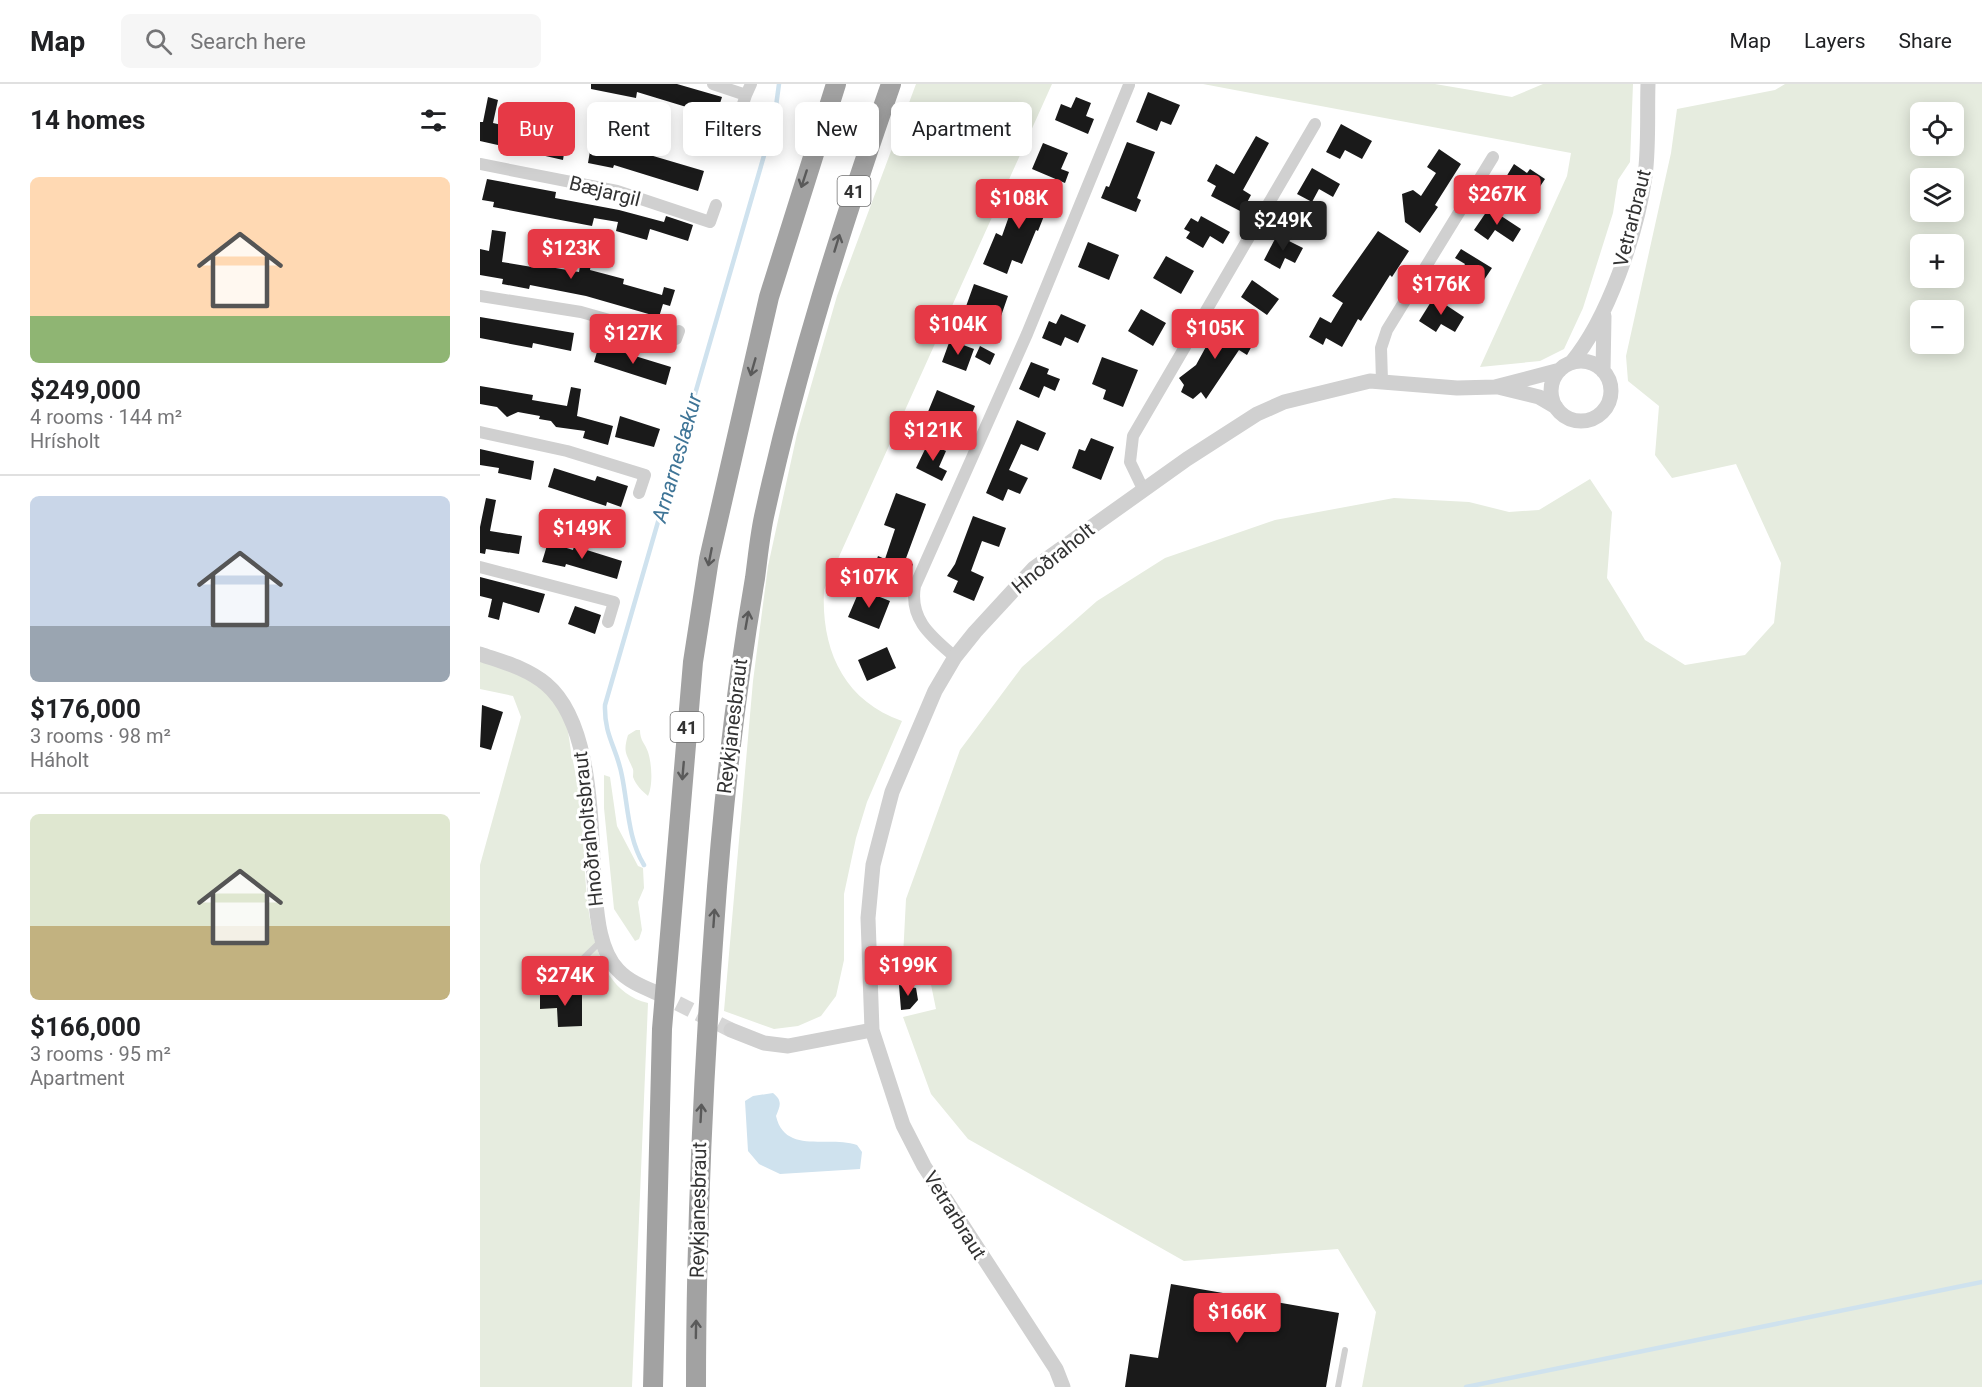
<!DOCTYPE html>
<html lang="en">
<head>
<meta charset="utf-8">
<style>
	:root { --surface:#fff; --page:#f6f6f6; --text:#202124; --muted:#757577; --line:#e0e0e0; --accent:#e63946 }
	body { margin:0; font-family:Roboto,sans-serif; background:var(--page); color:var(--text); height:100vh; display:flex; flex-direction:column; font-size:22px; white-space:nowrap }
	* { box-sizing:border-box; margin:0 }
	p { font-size:20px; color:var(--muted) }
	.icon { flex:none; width:33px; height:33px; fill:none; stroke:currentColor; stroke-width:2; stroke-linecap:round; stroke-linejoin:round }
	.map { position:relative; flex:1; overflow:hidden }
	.side { display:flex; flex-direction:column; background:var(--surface); width:480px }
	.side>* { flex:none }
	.banner { position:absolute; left:18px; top:18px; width:570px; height:54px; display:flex; gap:12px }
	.tools { position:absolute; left:1430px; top:18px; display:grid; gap:12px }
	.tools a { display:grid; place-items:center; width:54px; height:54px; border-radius:9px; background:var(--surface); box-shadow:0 3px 15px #0003; font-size:30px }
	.price { position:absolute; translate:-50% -51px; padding:0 14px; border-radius:6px; background:var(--accent); color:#fff; font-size:20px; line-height:39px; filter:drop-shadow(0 2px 3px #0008) }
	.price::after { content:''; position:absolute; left:50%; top:36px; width:18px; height:14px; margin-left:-9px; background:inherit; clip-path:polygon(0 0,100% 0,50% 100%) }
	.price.active { background:#222; color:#fff }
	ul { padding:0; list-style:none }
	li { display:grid; align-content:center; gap:12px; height:318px; padding:0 30px }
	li+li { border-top:2px solid var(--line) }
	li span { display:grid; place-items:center; height:186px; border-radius:9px; color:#555 }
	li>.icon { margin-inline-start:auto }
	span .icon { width:108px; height:108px; fill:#fffc; stroke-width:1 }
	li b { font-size:26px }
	h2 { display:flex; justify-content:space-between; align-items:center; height:72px; padding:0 30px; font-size:26px }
	.tag { padding:0 21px; border-radius:9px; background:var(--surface); box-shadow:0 3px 15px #0003; font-size:21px; line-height:54px }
	.tag.active { background:var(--accent); color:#fff }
	header { display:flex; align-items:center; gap:36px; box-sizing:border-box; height:84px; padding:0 30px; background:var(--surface); border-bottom:2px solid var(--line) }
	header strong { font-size:28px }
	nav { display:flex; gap:33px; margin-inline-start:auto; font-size:21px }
	.search { width:420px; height:54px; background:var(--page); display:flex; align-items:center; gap:15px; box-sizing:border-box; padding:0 21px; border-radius:9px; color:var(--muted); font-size:22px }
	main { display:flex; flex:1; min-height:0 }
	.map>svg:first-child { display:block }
	.green { fill:#e6ecdf; fill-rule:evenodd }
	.water { fill:#cfe2ee }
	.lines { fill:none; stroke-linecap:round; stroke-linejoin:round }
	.stream { stroke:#cfe2ee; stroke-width:4.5 }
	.building { fill:#1a1a1a }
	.tertiary-tunnel { stroke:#d6d6d6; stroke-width:15; stroke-dasharray:15 8; stroke-linecap:butt }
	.service { stroke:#d0d0d0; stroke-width:6 }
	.minor { stroke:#d0d0d0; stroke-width:12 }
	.tertiary { stroke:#d0d0d0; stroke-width:15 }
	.trunk { stroke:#a2a2a2; stroke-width:20 }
	.oneway { stroke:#5a5a5a }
	.labels { text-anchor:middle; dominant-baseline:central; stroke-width:6; stroke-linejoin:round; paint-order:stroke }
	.shield { fill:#fff; stroke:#707070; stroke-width:1.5 }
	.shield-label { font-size:18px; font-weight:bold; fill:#333 }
	.street-label { font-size:20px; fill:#333; stroke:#fff }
	.water-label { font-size:21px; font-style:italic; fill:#3f7597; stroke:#fff }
</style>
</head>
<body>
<header>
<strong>Map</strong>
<div class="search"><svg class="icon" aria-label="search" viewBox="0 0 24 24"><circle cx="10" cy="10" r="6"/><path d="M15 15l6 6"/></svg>Search here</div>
<nav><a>Map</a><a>Layers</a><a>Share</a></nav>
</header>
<main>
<section class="side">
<h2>14 homes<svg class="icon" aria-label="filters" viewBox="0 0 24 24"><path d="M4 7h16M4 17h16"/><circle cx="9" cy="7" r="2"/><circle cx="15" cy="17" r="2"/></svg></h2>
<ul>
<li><span style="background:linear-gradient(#ffd9b3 75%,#8fb573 0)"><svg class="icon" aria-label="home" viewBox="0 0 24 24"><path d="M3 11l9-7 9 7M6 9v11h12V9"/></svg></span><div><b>$249,000</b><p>4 rooms · 144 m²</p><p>Hrísholt</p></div></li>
<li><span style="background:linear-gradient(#c9d6e8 70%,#9aa5b1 0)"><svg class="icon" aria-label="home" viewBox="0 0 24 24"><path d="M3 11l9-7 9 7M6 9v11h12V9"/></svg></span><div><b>$176,000</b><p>3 rooms · 98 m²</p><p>Háholt</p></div></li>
<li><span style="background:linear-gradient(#dfe7d0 60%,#c2b280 0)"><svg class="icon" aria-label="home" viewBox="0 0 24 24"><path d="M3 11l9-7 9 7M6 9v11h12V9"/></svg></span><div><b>$166,000</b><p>3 rooms · 95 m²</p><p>Apartment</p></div></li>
</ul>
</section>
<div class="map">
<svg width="1502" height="1303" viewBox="0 0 1502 1303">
	<rect width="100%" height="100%" fill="#fff"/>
	<path class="green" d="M436,0H572L344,506C341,565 363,616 422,637L387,718L376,754L364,810V876L356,912L341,932L318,942L294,945L244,927L273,597L288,482L317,350L357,212Z
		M723,0H955L1032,13L1063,0H1153L1150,78L1138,96L1133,129L1103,224L1084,265L1060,277L1000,283L1087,92L1091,69Z
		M1305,0H1502V1303H882L896,1228L858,1165L704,1177L488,1055L451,1010L423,933L456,925L449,891L422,892L426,815L480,666L542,583L617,517L685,474L795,436L914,414L989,418L1029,428L1059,426L1110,395L1132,428L1127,494L1165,556L1205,581L1265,571L1294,539L1301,479L1256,380L1192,394L1175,371L1179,322L1148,297L1146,272L1191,69L1197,25L1295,6ZM1440,28H1473V62H1440ZM1440,94H1473V128H1440ZM1440,160H1473V194H1440ZM1440,226H1473V260H1440Z
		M0,576C30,586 57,595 77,621C87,633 89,653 91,668C96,690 100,713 102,735C107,791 100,903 168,919L152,1303H0V781L41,633L33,612L0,605Z
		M156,646H160C160,657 165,659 168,668C172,680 173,702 168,712C162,707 156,701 153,693C153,689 154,686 152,683C146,669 143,668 148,651Z
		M124,691L130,693L137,742L158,782L163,784L164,804L158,818L162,846L159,855L155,857L134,825L124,724Z"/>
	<path class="water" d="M293,1009C303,1017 300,1022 296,1032C305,1071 348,1051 377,1061L382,1068L380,1085L300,1090L279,1080L268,1067L265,1017L273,1012Z"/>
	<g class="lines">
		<path class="stream" d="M164,781C148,755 148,722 142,692C137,664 124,652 125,621L294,37L299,0
			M986,1303L1502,1198"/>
	</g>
	<path class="building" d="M111,0H197L242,13L236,32L157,8L156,14L111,5Z
		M668,8L700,21L691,41L681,37L677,47L656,38Z
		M8,13L18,16L13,39L55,48L54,52L86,57L83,76L0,57V38H3Z
		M596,13L611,19L606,32L614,35L608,50L575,36L581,20L591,24Z
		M861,40L892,57L882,75L865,66L860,75L846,68Z
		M776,52L789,59L763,106L771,111L762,128L731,112L736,102L727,97L736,80L754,90Z
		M647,58L675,68L657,114L661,116L656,128L621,114L626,102L629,103Z
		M563,59L588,69L581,85L589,88L585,99L552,85Z
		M111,61L136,65V61L224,87L218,107L134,81L133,84L108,79Z
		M959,65L981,80L955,121L958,123L940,149L925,138L922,110L933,106L941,112L956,89L947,83Z
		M1034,80L1047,89L1050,85L1065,95L1055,110L1041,101L1034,111L1020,103Z
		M832,84L860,100L853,113L839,105L832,118L817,110Z
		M7,95L76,108L75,114L139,126L184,138L186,132L213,141L208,157L170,145L167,156L136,147L138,138L114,134L112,142L13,123L14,118L2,116Z
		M539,104L576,117L570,134L564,132L558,147L556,146L542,180L532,176L527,190L503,180L516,149L522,152Z
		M1009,124L1041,145L1033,158L1015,146L1008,156L994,146Z
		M721,132L750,148L743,160L730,152L723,164L706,154L710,148L704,145L711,134L718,138Z
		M12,146L26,148L22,178L52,183V180L99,188L104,159L114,161L110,186L144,195L143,200L182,211L184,203L195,206L190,222L183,220L179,233L106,212L50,201L49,205L22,200L23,195L0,191V165L9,167Z
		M898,147L929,167L912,193L910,191L881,237L878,235L862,263L846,254L843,261L829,253L840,233L851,239L863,219L852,212Z
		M797,151L823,164L815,179L805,174L800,185L784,176Z
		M608,158L639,171L629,196L598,183Z
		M981,165L1012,184L996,208L976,195L985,180L975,174Z
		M686,172L714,187L701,210L673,194Z
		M772,196L799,215L787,231L761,213Z
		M494,200L528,212L520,235L513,232L511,238L484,228Z
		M954,213L984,233L975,248L961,240L956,248L939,237Z
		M661,225L686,239L673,262L648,247Z
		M581,230L606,241L598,259L585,253L581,262L562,254L569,237L576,240Z
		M0,233L94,249L91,267L53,259L52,264L0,254Z
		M740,237L775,256L767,271L759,266L726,315L721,308L713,315L701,308L704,301L699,294L716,281Z
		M470,256L494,265L486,287L462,278Z
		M119,261L191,283L186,301L114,278Z
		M500,262L515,270L510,281L495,273Z
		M622,273L658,286L643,323L623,315L626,306L612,300Z
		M551,278L569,285L567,290L580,295L575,307L564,302L559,314L539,305Z
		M0,302L53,311L52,316L87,322L91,303L101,305L97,332L133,342L128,361L103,354L105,347L76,343L71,337L59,335L60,332L38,328L27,333L17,323L0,320Z
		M457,306L495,322L489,337L482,334L480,340L468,336L465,343L445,335Z
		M140,332L180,345L174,363L135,353Z
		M537,336L566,349L558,367L541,360L529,386L548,394L540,410L528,405L523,417L506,409Z
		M611,354L634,363L621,396L592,384L599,365L605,367Z
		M448,359L466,367L459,383L467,387L462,397L436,384Z
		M0,365L54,377L51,396L18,389L19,384L0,381Z
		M74,384L115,397L117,392L148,402L141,423L127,418L126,422L68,403Z
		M416,409L446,420L425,477L433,480L426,500L392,489L398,472L405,475L415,445L404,441Z
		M6,414L16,416L10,447L42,452L39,470L6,465L5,470L0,469V443Z
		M493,432L526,444L519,463L502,457L491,487L504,493L494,517L473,508L478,497L467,492L475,480Z
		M68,458L93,466L94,462L142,477L137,495L86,480L85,483L62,478Z
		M0,493L65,510L59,529L23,518L19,536L8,533L12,515L0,512Z
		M380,505L410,517L399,545L368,533Z
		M95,522L121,531L115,550L88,540Z
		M407,563L416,584L387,597L378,576Z
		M2,621L23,628L11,666L0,663Z
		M419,901L436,904L438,916L430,925L421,926Z
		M77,906H102V942L78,943L77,924L60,925V911H77Z
		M691,1200L859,1229L846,1303H645L650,1270L678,1274Z"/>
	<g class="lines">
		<path class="tertiary-tunnel" d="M177,909L251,946"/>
		<path class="service" d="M84,893L120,858
			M858,1303L865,1266"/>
		<path class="minor" d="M233,0L266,11L271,0
			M261,26L266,11
			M0,80L137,107L230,138L236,121
			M0,212L101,228L196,255L199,247
			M902,297L901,264L907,246L1013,73
			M0,348L87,367L165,391L159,409
			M663,405L650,378L653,352L835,40
			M0,483L134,518L128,538
			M475,573C452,553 429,536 435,502L547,250L649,1"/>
		<path class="tertiary" d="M1071 307a30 30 0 1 1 60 0a30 30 0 1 1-60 0Z
			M1091,279C1128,235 1157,149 1165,92C1169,62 1167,30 1168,0
			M1123,287L1124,232
			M1018,303L1059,313L1076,323
			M0,570C23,578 47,584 66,600C115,641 110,749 115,809C117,833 120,868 138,886C148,897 163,903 177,909
			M251,946L284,959L308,962L392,946
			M583,1303L576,1285L444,1082L423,1041L392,946L388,834L393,781L412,708L455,607L475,573L495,548L554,484L707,375L777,330L804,318L890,297L977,304L1015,303L1080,286"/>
		<path class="trunk" d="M173,1303L182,945L213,578L229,475L289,213L356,0
			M216,1303C216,1150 223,997 234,844C242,726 255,610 275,494C278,472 280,449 285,428C317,282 362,141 411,0"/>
	</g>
	<defs><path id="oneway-shaft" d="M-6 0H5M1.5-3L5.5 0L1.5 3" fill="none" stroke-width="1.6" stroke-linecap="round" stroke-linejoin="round" transform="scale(1.5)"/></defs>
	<g class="oneway">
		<use href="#oneway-shaft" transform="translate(324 95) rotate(108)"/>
		<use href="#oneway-shaft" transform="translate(357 159) rotate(-73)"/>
		<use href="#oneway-shaft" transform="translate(273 283) rotate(106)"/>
		<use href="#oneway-shaft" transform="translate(230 473) rotate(101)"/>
		<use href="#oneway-shaft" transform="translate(267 536) rotate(-80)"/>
		<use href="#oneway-shaft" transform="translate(203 687) rotate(95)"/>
		<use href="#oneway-shaft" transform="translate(234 834) rotate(-86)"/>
		<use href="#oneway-shaft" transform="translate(221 1029) rotate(-87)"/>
		<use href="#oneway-shaft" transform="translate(216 1245) rotate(-89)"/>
	</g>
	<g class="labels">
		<g class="shield">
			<rect x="357.5" y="92" width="33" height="30" rx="4.5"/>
			<rect x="190.5" y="628" width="33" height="30" rx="4.5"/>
		</g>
		<g class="shield-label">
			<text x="374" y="107">41</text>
			<text x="207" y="643">41</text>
		</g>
		<g class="street-label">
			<text transform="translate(125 107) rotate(14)">Bæjargil</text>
			<text transform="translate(1152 134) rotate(-76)">Vetrarbraut</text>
			<text transform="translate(573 474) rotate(-39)">Hnoðraholt</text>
			<text transform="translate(252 642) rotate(-83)">Reykjanesbraut</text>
			<text transform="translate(108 745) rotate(-96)">Hnoðraholtsbraut</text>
			<text transform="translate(218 1126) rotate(-89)">Reykjanesbraut</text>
			<text transform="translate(475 1131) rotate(58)">Vetrarbraut</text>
		</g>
		<g class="water-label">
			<text transform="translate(197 374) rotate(-74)">Arnarneslækur</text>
		</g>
	</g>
</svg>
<div class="tools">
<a><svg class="icon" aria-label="locate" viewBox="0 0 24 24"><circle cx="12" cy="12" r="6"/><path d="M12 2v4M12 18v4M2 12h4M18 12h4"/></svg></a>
<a><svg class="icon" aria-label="layers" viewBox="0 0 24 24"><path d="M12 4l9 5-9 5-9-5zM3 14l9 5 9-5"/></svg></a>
<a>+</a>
<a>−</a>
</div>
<b class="price" style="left:1017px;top:142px">$267K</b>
<b class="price" style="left:539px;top:146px">$108K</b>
<b class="price active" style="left:803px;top:168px">$249K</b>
<b class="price" style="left:91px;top:196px">$123K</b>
<b class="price" style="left:961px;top:232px">$176K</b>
<b class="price" style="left:478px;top:272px">$104K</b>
<b class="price" style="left:735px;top:276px">$105K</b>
<b class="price" style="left:153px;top:281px">$127K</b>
<b class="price" style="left:453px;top:378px">$121K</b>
<b class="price" style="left:102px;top:476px">$149K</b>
<b class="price" style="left:389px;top:525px">$107K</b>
<b class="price" style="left:428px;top:913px">$199K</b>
<b class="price" style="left:85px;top:923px">$274K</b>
<b class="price" style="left:757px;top:1260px">$166K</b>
<div class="banner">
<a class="tag active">Buy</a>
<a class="tag">Rent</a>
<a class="tag">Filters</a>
<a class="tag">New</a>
<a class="tag">Apartment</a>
</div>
</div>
</main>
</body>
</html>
